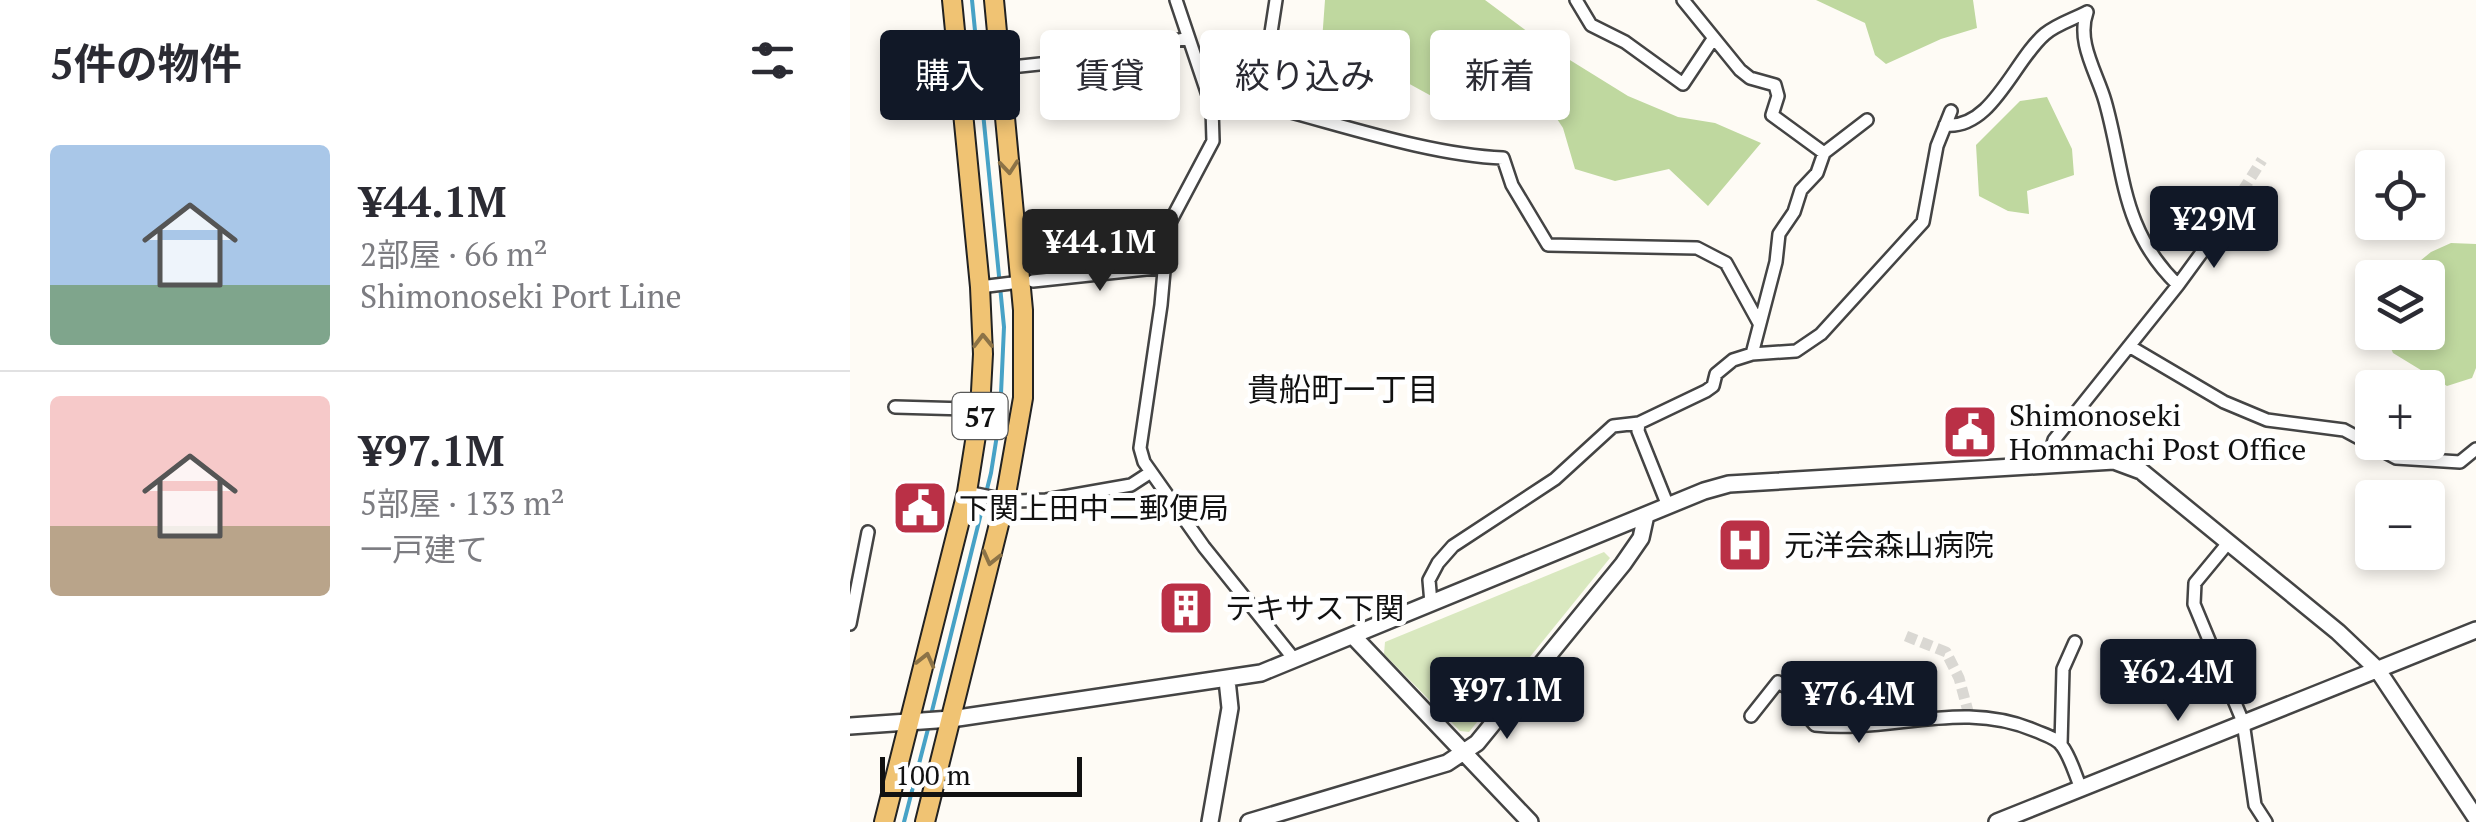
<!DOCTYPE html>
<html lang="ja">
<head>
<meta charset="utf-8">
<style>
	:root { --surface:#fff; --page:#f7f7f7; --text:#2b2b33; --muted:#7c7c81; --line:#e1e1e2; --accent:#111827 }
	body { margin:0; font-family:"PT Serif","Noto Sans JP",serif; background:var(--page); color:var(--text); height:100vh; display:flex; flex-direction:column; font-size:38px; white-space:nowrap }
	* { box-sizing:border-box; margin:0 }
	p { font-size:32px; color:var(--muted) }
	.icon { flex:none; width:55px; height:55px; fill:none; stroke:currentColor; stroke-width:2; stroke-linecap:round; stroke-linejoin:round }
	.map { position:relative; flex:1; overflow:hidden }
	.details { display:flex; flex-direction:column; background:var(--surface); width:850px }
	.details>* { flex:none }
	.guide { position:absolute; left:30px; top:30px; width:950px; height:90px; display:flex; gap:20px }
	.tools { position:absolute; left:1505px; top:150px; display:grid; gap:20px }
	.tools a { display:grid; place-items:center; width:90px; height:90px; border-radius:10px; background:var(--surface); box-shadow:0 5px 15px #0003; font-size:50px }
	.scale { position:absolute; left:30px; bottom:25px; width:202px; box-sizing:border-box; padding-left:10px; border:5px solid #111; border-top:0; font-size:28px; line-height:35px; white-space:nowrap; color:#111; -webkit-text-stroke:8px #fff; paint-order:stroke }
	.price { position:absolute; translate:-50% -85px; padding:0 22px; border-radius:10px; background:var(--accent); color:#fff; font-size:32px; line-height:65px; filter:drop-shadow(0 2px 5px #0008) }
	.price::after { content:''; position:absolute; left:50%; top:60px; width:30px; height:22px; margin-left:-15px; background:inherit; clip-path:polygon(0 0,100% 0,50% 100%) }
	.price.on { background:#222; color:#fff }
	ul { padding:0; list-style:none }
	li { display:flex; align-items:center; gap:30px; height:250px; padding:0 50px }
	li+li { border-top:2px solid var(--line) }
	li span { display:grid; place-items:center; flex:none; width:280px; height:200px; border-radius:10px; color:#555 }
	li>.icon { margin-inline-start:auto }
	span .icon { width:120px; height:120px; fill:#fffc; stroke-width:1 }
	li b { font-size:42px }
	h2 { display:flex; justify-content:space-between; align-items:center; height:120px; padding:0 50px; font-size:42px }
	.tag { padding:0 35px; border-radius:10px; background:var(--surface); box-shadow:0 5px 15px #0003; font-size:35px; line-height:90px }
	.tag.on { background:var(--accent); color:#fff }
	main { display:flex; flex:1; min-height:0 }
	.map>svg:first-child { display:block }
	.green { fill:#d9e8bf }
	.forest { fill:#bfd89f }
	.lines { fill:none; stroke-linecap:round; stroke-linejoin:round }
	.stream { stroke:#47a2c6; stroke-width:4 }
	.minor-tunnel { stroke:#dad8d3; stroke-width:11; stroke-dasharray:11 5.5; stroke-linecap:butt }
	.minor-casing { stroke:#444; stroke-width:16 }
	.tertiary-casing { stroke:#444; stroke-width:20 }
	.primary-casing { stroke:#222; stroke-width:22 }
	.minor { stroke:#fff; stroke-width:11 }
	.tertiary { stroke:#fff; stroke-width:15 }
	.primary { stroke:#f0c373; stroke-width:18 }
	.oneway { stroke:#8c7347 }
	.labels { text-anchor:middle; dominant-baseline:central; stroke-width:10; stroke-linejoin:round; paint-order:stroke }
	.shield { fill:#fff; stroke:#585858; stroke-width:2.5 }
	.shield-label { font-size:28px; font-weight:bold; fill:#111 }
	.poi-label { font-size:30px; fill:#111; stroke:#fff; text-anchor:start }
	.neighbourhood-label { font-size:32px; fill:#111; stroke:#fff }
</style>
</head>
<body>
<main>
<section class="details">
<h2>5件の物件<svg class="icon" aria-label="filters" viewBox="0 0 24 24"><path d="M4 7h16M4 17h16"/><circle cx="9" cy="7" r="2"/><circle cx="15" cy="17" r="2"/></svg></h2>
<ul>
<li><span style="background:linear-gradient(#a9c7e8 70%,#7fa58c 0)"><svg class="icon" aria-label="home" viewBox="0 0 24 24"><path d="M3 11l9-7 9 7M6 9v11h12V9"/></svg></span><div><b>¥44.1M</b><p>2部屋 · 66 m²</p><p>Shimonoseki Port Line</p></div></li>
<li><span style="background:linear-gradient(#f6c9c9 65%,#b9a48a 0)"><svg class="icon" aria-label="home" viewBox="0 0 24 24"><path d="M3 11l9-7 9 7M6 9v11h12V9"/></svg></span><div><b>¥97.1M</b><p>5部屋 · 133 m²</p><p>一戸建て</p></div></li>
</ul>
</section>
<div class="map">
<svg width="1626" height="822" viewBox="0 0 1626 822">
	<rect width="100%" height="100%" fill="#fefbf5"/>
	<path class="green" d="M754,552L760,558L619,732L610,731L534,654L535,642Z"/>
	<path class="forest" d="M475,0H635L694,44L778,96L828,117L865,123L911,143L858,206L819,169L765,181L725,169L713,128L692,96L655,94L616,115L545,76L529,57L506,47L472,41Z
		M966,0H1123L1127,28L1091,39L1036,64L1025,55L1015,23Z
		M1197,97L1222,149L1224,175L1177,191L1179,214L1158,211L1129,196L1126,145L1170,101Z
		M1601,243L1626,244V368L1622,378L1597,386L1543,353L1534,333L1578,332V278L1563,277L1565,265L1581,252Z"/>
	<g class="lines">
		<path class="stream" d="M81,715L141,473L150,416L154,327L122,0
			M54,822L79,725"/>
		<path class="minor-tunnel" d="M1366,233L1412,160
			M1056,636L1096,652L1109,678L1119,715"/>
		<g class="minor-casing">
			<path id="minor" d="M326,0L362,107L363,141L318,226L311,305L290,448L294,462L354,547L444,659
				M426,0L410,104C484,122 577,155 653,158L662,185L698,245L847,248L876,263L909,323
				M726,0L741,25L775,42L833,84L863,39
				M833,0L890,70L900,78L925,85L928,96L922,115L974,153
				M1237,12C1226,42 1247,73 1255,101C1275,171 1270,229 1328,285
				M161,67L246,58L338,38
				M108,73L149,69
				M1095,125C1142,130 1164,60 1195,34C1207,24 1224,19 1237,12
				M183,281L315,267
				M130,287L170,282
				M1279,346L1374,402L1417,420L1494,430L1546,458L1610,462L1626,449
				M902,354L926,262L929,234L944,212L951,190L967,173L974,153L1017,120
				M45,407L117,409
				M789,423L788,431L818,506
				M1197,463L1204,440L1328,285L1366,233
				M117,492L155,500
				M168,501L196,500L281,485L301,472
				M1378,543L1345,583L1344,604L1393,722L1405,805L1416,822
				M581,603L579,580L588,563L603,546L705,479L763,426L789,423L856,391L863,386L866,374L883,360L902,354L946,351L971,334L1073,222L1087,146L1101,111
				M0,624L18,532
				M901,716L928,682L946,693L951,709L965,725C1042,733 1112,699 1186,731C1195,735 1207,738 1212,746C1221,758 1225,775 1231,788
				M1211,745L1213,669L1225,642"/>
		</g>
		<g class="tertiary-casing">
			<path id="tertiary" d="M503,636L680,822
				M0,726L101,719L411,673L854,491L879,484L1264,461L1291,471L1488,632L1527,669L1626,818
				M360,822L380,708L377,680
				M399,822L597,763L627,743L773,564L791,538L796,515
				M1147,822L1626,630"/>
		</g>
		<g class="primary-casing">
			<path id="primary" d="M34,822L117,492L130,410L133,354L130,287L102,0
				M75,822L155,500L173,398V310L144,0"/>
		</g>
		<use href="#minor" class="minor"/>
		<use href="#tertiary" class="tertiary"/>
		<use href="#primary" class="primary"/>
	</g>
	<defs><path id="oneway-chevron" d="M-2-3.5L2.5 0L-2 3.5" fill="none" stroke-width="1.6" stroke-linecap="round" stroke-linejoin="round" transform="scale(2.5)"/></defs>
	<g class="oneway">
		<use href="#oneway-chevron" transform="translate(159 167) rotate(85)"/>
		<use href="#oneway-chevron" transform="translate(133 341) rotate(-91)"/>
		<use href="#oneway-chevron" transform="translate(141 558) rotate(104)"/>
		<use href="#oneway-chevron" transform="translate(76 660) rotate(-76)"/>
	</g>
	<defs>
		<g id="civic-square" transform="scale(2.875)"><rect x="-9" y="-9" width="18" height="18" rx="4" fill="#ba3046" stroke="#fff"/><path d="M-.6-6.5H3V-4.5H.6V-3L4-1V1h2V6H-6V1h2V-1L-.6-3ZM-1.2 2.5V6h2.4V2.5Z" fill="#fff"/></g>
		<g id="hospital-square" transform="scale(2.875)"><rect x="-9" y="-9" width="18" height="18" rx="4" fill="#ba3046" stroke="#fff"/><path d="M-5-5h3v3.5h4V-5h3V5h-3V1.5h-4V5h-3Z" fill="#fff"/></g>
		<g id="building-square" transform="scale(2.875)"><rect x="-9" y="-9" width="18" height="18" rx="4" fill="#ba3046" stroke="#fff"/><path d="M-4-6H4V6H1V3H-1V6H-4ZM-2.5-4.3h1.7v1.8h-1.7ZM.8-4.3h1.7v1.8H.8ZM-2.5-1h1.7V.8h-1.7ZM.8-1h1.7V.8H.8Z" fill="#fff"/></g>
	</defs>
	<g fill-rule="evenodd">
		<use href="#civic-square" x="1120" y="432"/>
		<use href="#civic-square" x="70" y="508"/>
		<use href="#hospital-square" x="895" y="545"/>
		<use href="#building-square" x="336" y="608"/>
	</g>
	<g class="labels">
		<rect class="shield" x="102.5" y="393" width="55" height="46" rx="8"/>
		<g class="shield-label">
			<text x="130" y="416">57</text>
		</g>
		<g class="poi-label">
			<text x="1159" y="415">Shimonoseki<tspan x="1159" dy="34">Hommachi Post Office</tspan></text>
			<text x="109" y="508">下関上田中二郵便局</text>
			<text x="934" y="545">元洋会森山病院</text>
			<text x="375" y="608">テキサス下関</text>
		</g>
		<g class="neighbourhood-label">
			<text x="493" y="389">貴船町一丁目</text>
		</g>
	</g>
</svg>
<div class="tools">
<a><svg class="icon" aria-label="locate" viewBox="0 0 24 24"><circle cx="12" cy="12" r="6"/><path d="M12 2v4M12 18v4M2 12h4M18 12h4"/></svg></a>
<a><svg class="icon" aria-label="layers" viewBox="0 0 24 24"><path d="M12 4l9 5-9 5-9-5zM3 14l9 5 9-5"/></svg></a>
<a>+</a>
<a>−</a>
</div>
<div class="scale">100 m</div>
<b class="price" style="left:1364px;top:271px">¥29M</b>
<b class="price on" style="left:250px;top:294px">¥44.1M</b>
<b class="price" style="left:1328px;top:724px">¥62.4M</b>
<b class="price" style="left:657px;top:742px">¥97.1M</b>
<b class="price" style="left:1009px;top:746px">¥76.4M</b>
<div class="guide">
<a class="tag on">購入</a>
<a class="tag">賃貸</a>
<a class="tag">絞り込み</a>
<a class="tag">新着</a>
</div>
</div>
</main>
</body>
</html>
